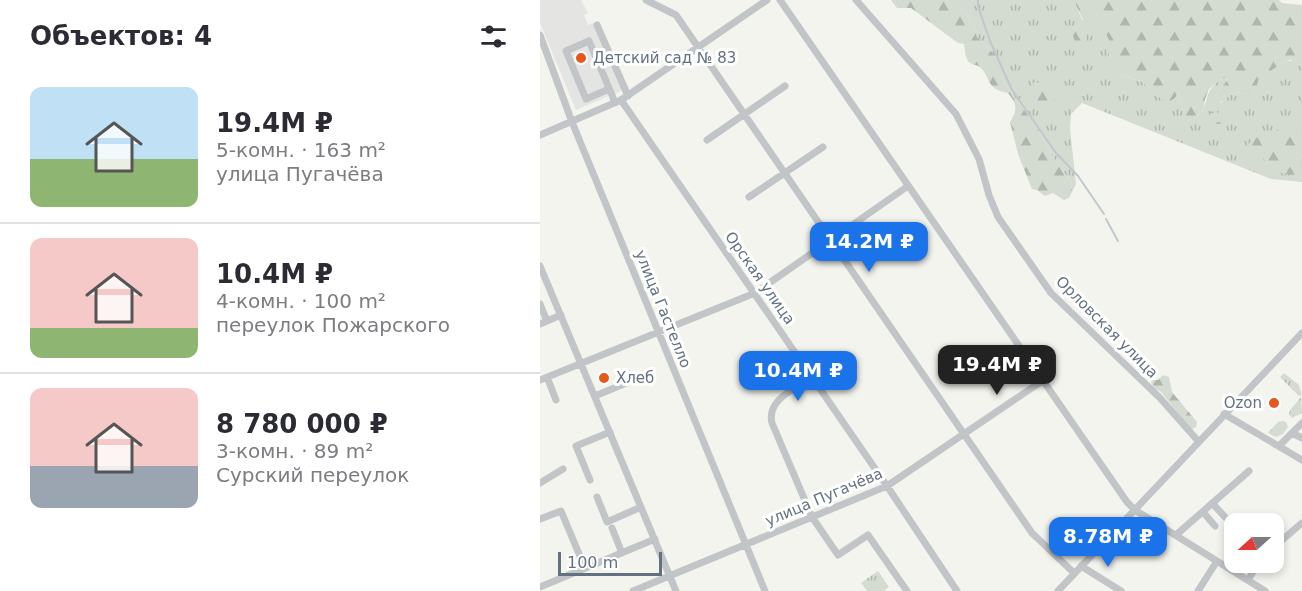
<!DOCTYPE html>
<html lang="ru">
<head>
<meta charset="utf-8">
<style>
	:root { --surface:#fff; --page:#f2f2f3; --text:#2b2b33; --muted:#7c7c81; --line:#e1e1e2; --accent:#1a73e8 }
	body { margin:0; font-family:"DejaVu Sans",sans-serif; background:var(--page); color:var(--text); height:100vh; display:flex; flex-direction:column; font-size:22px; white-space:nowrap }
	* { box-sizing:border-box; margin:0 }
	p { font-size:20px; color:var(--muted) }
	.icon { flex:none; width:33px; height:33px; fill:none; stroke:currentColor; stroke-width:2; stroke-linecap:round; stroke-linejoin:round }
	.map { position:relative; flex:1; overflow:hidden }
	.details { display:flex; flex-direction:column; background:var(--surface); width:540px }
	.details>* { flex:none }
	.needle { width:39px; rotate:249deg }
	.controls { position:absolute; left:684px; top:513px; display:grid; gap:12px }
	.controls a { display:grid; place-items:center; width:60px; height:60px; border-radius:12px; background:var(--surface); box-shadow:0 3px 9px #0003; font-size:30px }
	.scale { position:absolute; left:18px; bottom:15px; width:104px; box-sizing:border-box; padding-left:6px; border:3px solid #627281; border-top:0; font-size:16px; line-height:21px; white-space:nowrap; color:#627281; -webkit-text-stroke:4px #fff; paint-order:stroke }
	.price { position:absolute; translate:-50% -51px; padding:0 14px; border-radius:12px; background:var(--accent); color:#fff; font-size:20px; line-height:39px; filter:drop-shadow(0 2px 3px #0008) }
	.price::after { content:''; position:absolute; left:50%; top:36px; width:18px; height:14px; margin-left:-9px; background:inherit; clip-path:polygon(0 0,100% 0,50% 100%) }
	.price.current { background:#222; color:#fff }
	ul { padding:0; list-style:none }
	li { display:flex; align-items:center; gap:18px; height:150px; padding:0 30px }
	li+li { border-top:2px solid var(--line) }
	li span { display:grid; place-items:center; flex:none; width:168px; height:120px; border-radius:12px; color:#555 }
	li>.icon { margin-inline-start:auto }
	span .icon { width:72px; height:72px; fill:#fffc; stroke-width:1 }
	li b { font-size:26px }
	h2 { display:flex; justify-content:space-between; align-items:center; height:72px; padding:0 30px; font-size:26px }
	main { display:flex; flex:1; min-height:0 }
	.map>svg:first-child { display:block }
	.built { fill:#e4e5e3 }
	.grass { fill:url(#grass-tufts) }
	.forest { fill:url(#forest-firs) }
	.wetland { fill:url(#wetland-marsh) }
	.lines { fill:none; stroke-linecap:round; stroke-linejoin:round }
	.stream { stroke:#bfc8ce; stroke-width:2 }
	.minor { stroke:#c1c5c8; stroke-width:7 }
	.poi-dot { fill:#e6571d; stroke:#fff; stroke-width:2 }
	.labels { text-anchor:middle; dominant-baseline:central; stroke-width:6; stroke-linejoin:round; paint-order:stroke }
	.poi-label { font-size:15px; fill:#627281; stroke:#fff; text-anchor:start }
	.street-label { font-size:15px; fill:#627281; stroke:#fff }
</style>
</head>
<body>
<main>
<section class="details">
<h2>Объектов: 4<svg class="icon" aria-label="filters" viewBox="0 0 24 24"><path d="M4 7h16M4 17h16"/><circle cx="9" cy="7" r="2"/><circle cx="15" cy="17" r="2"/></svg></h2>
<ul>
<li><span style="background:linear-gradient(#bfe0f5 60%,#8fb573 0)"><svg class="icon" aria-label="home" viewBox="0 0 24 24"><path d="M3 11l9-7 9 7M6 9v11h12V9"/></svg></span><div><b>19.4M ₽</b><p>5-комн. · 163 m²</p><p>улица Пугачёва</p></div></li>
<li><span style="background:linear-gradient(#f6c9c9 75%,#8fb573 0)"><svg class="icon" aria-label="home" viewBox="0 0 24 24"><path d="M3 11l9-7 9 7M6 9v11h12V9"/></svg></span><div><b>10.4M ₽</b><p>4-комн. · 100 m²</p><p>переулок Пожарского</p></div></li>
<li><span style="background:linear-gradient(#f6c9c9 65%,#9aa5b1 0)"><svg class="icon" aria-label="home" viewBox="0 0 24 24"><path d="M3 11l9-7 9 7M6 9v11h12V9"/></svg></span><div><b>8 780 000 ₽</b><p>3-комн. · 89 m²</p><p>Сурский переулок</p></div></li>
</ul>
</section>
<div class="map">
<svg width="762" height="591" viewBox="0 0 762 591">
	<defs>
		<pattern id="grass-tufts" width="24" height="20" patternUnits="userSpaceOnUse" patternTransform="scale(1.5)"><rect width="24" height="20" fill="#d4dbd0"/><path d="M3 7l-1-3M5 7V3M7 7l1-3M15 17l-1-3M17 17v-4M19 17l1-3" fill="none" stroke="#afb6ae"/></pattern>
		<pattern id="forest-firs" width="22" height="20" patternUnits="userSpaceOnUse" patternTransform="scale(1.5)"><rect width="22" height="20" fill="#d4dbd0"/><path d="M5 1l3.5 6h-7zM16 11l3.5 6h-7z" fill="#afb6ae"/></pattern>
		<pattern id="wetland-marsh" width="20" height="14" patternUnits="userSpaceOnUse" patternTransform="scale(1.5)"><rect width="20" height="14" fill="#d4dbd0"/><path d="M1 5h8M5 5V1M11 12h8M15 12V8" fill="none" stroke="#afb6ae"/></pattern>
	</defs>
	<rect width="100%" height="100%" fill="#f4f4ef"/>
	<path class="built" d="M0,0H41L48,13L44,15L48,25L53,23L83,90L36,110L0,23Z"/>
	<path class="grass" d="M418,0H536V5L542,20L554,13L558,15L569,40V55L573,58L581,75L601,81L620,97L638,92L644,114L657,117C659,113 664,110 665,105C668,92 671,85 684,78L688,79L673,98L681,103C695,87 701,96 715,92L718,78L746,61H751L762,39V182L731,179L542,103L531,114L530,128L536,184L532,192L531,182L512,156L499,130L464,83L451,51L437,37L429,16L418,5Z
		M744,373L759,385L762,395L759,396L740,377Z
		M761,397L762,413L752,418L749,414L750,410Z
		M743,421L746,422L748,427L743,434L736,437L728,433L738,422Z
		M338,571L349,587L344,591H327L321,583Z"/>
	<path class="forest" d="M351,0H418V5L429,16L437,37L451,51L462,69L464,83L499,130L512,156L531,182L532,192L529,198L524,200L513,193L505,196L497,190L492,189L478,154L470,122C478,110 477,104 468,93C445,89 451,77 440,67C437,65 433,65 430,63C425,59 425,50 424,44L418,43L371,8H357Z
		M536,0H739L742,3L762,5V39L753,59L746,61L719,78L715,92C707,95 702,91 695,93C688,96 684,101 677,104L673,98L688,79L684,78L676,83L669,89L665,99L664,108L657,116L659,122L649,124L644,114L638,92L635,98L630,101L622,100L601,81L581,75L574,66L573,58L566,51L569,40L561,25L558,15L554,13L549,21L544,22L536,5Z
		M538,26L546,28C549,35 546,44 540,48L537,46L532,34Z
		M494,82L511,85L517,95L516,100L511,101V105L508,109L502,110L490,95L489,89Z
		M745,124L762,125V177L759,173L752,175L742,173L728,165L723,158L706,152C709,134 725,138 737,130C740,128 742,125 745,124Z
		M623,375L629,377L632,392L657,422L656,427L652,429L649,427L621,392L614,388L610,380H618Z"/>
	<path class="wetland" d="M671,102H673C679,116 685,130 680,144L670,118Z"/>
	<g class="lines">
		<path class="stream" d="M438,0V6L450,41L472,90L516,153L538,176L564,214
			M566,219L578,241"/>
		<path class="minor" d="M106,0L136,15L492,533L534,573
			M240,0L587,502L595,510L725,591
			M316,0L416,114L439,159L449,195L458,217L511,293L620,398L659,442
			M57,25L88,96
			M0,35L32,122L225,591
			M69,89L46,99L26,51L49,41L72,95L75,103
			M81,100L347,486L417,591
			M0,135L81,100L227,0
			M167,140L245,86
			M209,197L283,147
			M0,266L136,591
			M0,304L7,321
			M0,324L21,315
			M7,377L16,400
			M272,377C256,388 226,400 232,423L272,517L298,555L328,535L367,591
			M0,380L215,293L368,186
			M55,396L91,381L88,374
			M684,414L762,460
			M752,433L762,438
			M739,446L762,423
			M50,480L36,446L70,432
			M0,483L23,469
			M57,497L67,522L101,507
			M672,503L685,517
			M663,512L675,526
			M0,519L21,511L45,568
			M72,528L82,553
			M636,535L709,471
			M734,547L762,523
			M541,566L581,591
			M708,580L719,562
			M0,587L115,539
			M93,591L347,486L502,381
			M518,591L762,333
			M658,591L677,561"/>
	</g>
	<g class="poi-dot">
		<circle cx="41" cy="58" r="6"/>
		<circle cx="64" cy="378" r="6"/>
		<circle cx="734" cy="403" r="6"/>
	</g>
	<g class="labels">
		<g class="poi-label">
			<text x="53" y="58">Детский сад № 83</text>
			<text x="76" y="378">Хлеб</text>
			<text x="722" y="403" text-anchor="end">Ozon</text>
		</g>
		<g class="street-label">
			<text transform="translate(220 278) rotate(55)">Орская улица</text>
			<text transform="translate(123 309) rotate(68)">улица Гастелло</text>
			<text transform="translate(567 327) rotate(45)">Орловская улица</text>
			<text transform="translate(284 497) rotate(-23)">улица Пугачёва</text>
		</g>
	</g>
</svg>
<div class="controls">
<a><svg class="needle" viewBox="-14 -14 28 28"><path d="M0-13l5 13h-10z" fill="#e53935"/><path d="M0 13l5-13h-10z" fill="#7c7c81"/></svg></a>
</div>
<div class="scale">100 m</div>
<b class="price" style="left:329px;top:273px">14.2M ₽</b>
<b class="price current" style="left:457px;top:396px">19.4M ₽</b>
<b class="price" style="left:258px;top:402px">10.4M ₽</b>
<b class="price" style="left:568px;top:568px">8.78M ₽</b>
</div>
</main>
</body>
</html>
